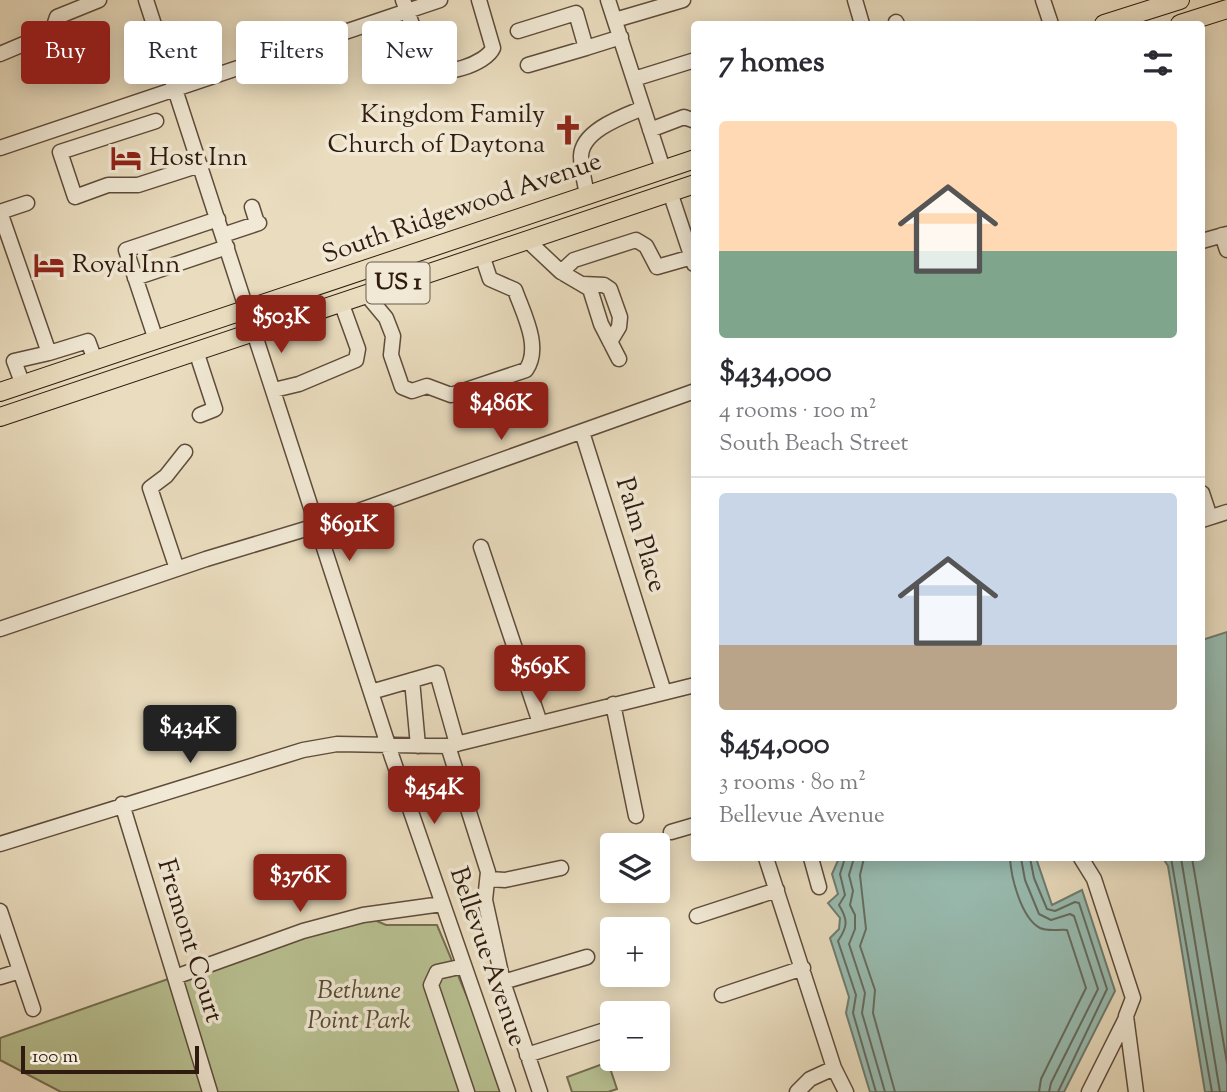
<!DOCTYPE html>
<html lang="en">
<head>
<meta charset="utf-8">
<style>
	:root { --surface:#fff; --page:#f2f2f3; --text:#2b2b33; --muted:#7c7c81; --line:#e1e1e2; --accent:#8f2418 }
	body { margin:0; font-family:"Sorts Mill Goudy",serif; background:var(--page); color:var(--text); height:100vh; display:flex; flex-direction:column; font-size:26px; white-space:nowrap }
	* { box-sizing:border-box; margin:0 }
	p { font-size:23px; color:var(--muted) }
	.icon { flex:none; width:38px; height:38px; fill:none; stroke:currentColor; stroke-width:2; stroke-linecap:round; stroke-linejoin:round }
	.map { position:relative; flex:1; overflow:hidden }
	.drawer { position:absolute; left:691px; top:21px; width:514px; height:840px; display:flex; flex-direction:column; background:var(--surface); border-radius:7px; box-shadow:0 4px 18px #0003 }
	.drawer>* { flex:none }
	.banner { position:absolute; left:21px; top:21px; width:565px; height:63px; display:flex; gap:14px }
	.fabs { position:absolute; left:600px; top:833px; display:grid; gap:14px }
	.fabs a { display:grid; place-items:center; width:70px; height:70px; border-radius:7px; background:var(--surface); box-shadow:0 4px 18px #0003; font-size:35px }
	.scale { position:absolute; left:21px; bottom:18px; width:178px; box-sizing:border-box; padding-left:7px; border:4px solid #2f1b0f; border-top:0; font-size:19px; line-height:24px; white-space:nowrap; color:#2f1b0f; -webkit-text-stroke:5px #f1e9d5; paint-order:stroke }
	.price { position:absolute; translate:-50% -60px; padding:0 16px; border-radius:7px; background:var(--accent); color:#fff; font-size:23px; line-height:46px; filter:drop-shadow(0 2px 4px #0008) }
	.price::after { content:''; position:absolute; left:50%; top:42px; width:21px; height:16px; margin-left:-10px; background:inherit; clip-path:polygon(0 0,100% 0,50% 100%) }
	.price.on { background:#222; color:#fff }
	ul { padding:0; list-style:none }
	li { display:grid; align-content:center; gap:14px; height:371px; padding:0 28px }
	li+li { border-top:2px solid var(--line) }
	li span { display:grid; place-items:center; height:217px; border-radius:7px; color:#555 }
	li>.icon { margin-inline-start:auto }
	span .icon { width:126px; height:126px; fill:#fffc; stroke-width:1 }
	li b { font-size:30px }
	h2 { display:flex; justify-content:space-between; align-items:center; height:84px; padding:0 28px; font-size:30px }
	.chip { padding:0 24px; border-radius:7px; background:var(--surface); box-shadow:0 4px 18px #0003; font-size:24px; line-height:63px }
	.chip.on { background:var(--accent); color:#fff }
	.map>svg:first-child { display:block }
	.green { fill:#b8c091; stroke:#746e50; stroke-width:2 }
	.water { fill:#98bcb1; stroke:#6e7c70; stroke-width:2 }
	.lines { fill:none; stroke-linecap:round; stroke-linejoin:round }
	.shore { stroke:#646c60; stroke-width:2 }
	.minor-casing { stroke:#5e4c3b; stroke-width:17 }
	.major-casing { stroke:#2f1b0f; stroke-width:20 }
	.minor { stroke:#f1e9d5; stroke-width:14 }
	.major { stroke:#eaddbf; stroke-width:18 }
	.labels { text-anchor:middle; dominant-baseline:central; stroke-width:7; stroke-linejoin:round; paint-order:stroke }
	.shield { fill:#f1e9d5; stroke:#69594a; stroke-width:2 }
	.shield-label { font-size:24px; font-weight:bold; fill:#2f1b0f }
	.poi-label { font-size:26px; fill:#2f1b0f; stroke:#f1e9d5; text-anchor:start }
	.street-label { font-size:26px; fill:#2f1b0f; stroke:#f1e9d5 }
	.park-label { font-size:26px; font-style:italic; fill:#584d36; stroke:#f1e9d5 }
</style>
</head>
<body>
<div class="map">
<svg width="1227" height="1092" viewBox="0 0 1227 1092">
	<rect width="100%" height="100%" fill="#eaddbf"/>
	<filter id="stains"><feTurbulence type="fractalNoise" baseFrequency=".00286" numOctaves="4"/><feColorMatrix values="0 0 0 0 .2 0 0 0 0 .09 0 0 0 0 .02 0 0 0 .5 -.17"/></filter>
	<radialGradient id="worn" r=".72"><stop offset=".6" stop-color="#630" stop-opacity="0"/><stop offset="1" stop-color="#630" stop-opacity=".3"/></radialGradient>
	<path class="green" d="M363,915L386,925H437L507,1092H209L175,977Z
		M168,979L203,1092H61L0,1060V1038Z
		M608,1062L617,1089L608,1092H572L567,1077Z"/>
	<path class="water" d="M1227,632V1092H1205L1168,866L1163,858H1202V640Z
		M839,858H1036L1052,905L1082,890L1115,991L1064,1092H870L846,1013L849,997L830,938L839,929L840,918L828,903L838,894L832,874Z"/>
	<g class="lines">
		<path class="shore" d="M845,858L840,874L845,895L839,905C848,920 848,926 838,941L856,995L853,1013L876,1092
			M854,858L849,875L853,891L850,905L855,915V929L849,944L865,993L862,1013L885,1092
			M864,858L860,875L866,929L860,946L875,990L873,1013L895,1092
			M1010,858C1011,877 1021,918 1040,928C1049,932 1058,929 1067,930L1086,988L1041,1079L1039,1092
			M1021,858L1025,880L1039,914L1051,920L1070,914L1074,916L1098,989L1051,1083L1049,1092
			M1030,858L1034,878L1047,909L1055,911L1075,902L1079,903L1107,989L1058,1092
			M1171,858L1212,1092
			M1181,858L1220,1092
			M1192,858L1227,1063"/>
		<g class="minor-casing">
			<path id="minor" d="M146,0L392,757L508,1092
				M403,0L428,68C442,78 486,64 493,48L479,0
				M608,0L663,169
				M855,0L862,24
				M1043,0L1051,24
				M615,20L683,0
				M896,22L897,24
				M518,31L576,13L586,48L621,37
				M0,54L52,32L57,17L99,0
				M528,65L586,48
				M634,79L695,60
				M156,121L60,152L75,197L108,185H138L200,165
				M650,130L684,117L695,121
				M0,148L440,0
				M670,192L694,264
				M587,195C585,183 581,169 581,156C582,130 624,116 643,108
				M252,207L257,223
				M223,235L259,223
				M1222,235L1227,250
				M527,240L561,272
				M1202,241L1227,234
				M135,278L227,247
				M583,284L604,285L610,289L620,317L619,327L610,342
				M366,294L386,318L393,336L391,355L402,387L412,391L427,386L451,395L526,370C542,347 523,313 515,290L490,279L482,255
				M156,340L126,250L218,219
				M196,351L215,409L200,415
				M49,353L88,341L95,360
				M619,359L601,324L590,289L561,272L574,260L636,240L646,246L657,267L692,257
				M23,385L14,361L49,353L0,212L27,203
				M274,390L299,384L356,360L358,349L341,302
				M582,432L664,692
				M1202,493L1210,517
				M1202,520L1227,512
				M481,547L540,723
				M177,569L150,488L166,476L185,452
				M0,629L206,559L319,525L695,391
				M412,680L418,746
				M371,692L437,673L457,744
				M613,704L636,816
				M448,746L488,872L485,900L503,982L540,1092
				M122,804L210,1092
				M671,832L695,825
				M0,844L303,750L337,744L448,746L695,685
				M766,858L834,1068L846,1092
				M811,858L819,887
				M1081,858L1094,879L1133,998L1126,1016L1136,1092
				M488,879L505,880L561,868
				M0,911L33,1009
				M697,916L777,890
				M464,966L437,972L431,985L467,1092
				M0,977L20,971
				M175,977L303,931L363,915L442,904
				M503,982L587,957
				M722,995L803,968
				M527,1055L605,1030
				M797,1092L810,1079L834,1068
				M1089,1092L1126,1018"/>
		</g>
		<g class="major-casing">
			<path id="major" d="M1104,24L1180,0
				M1180,24L1227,9
				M0,392L695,159
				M0,417L695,184"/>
		</g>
		<use href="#minor" class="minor"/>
		<use href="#major" class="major"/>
	</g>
	<defs>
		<g id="church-bare" transform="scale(2.415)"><path d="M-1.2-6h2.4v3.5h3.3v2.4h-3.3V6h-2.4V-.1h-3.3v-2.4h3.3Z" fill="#8f2418" stroke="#f1e9d5" stroke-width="2.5" paint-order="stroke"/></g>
		<g id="hotel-bare" transform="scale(2.415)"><path d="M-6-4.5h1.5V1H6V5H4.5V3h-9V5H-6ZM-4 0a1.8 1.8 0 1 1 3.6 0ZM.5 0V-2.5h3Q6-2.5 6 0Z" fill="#8f2418" stroke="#f1e9d5" stroke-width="2.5" paint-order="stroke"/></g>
	</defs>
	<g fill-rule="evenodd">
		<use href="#church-bare" x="568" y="130"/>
		<use href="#hotel-bare" x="126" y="158"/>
		<use href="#hotel-bare" x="49" y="265"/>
	</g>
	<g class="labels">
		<rect class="shield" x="366.5" y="262.5" width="63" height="41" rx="5"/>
		<g class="shield-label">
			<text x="398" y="283">US 1</text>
		</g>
		<g class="poi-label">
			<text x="545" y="115" text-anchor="end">Kingdom Family<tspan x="545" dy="30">Church of Daytona</tspan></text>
			<text x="149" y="158">Host Inn</text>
			<text x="72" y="265">Royal Inn</text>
		</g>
		<g class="street-label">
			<text transform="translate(462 209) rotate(-19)">South Ridgewood Avenue</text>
			<text transform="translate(640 535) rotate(73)">Palm Place</text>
			<text transform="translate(189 941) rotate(73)">Fremont Court</text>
			<text transform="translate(487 957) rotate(71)">Bellevue Avenue</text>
		</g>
		<g class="park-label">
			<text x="359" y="991">Bethune<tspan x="359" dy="30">Point Park</tspan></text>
		</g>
	</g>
	<rect width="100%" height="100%" filter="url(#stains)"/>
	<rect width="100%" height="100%" fill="url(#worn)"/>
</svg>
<div class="fabs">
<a><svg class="icon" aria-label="layers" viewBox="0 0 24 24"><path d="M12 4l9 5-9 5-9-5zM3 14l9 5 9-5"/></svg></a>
<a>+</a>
<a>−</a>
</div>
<div class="scale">100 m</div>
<b class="price" style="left:281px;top:355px">$503K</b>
<b class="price" style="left:501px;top:442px">$486K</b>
<b class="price" style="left:349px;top:563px">$691K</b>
<b class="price" style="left:540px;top:705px">$569K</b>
<b class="price on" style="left:190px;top:765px">$434K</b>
<b class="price" style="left:434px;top:826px">$454K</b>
<b class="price" style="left:300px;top:914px">$376K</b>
<div class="banner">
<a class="chip on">Buy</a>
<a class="chip">Rent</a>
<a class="chip">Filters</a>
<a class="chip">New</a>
</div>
<section class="drawer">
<h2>7 homes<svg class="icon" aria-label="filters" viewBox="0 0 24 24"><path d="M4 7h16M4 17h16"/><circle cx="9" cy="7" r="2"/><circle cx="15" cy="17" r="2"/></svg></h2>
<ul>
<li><span style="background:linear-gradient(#ffd9b3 60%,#7fa58c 0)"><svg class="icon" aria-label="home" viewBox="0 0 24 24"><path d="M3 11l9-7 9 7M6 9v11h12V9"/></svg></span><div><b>$434,000</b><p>4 rooms · 100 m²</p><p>South Beach Street</p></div></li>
<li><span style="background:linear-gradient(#c9d6e8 70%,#b9a48a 0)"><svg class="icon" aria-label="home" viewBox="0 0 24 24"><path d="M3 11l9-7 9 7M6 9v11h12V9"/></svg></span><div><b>$454,000</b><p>3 rooms · 80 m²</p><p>Bellevue Avenue</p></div></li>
</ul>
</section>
</div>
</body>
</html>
